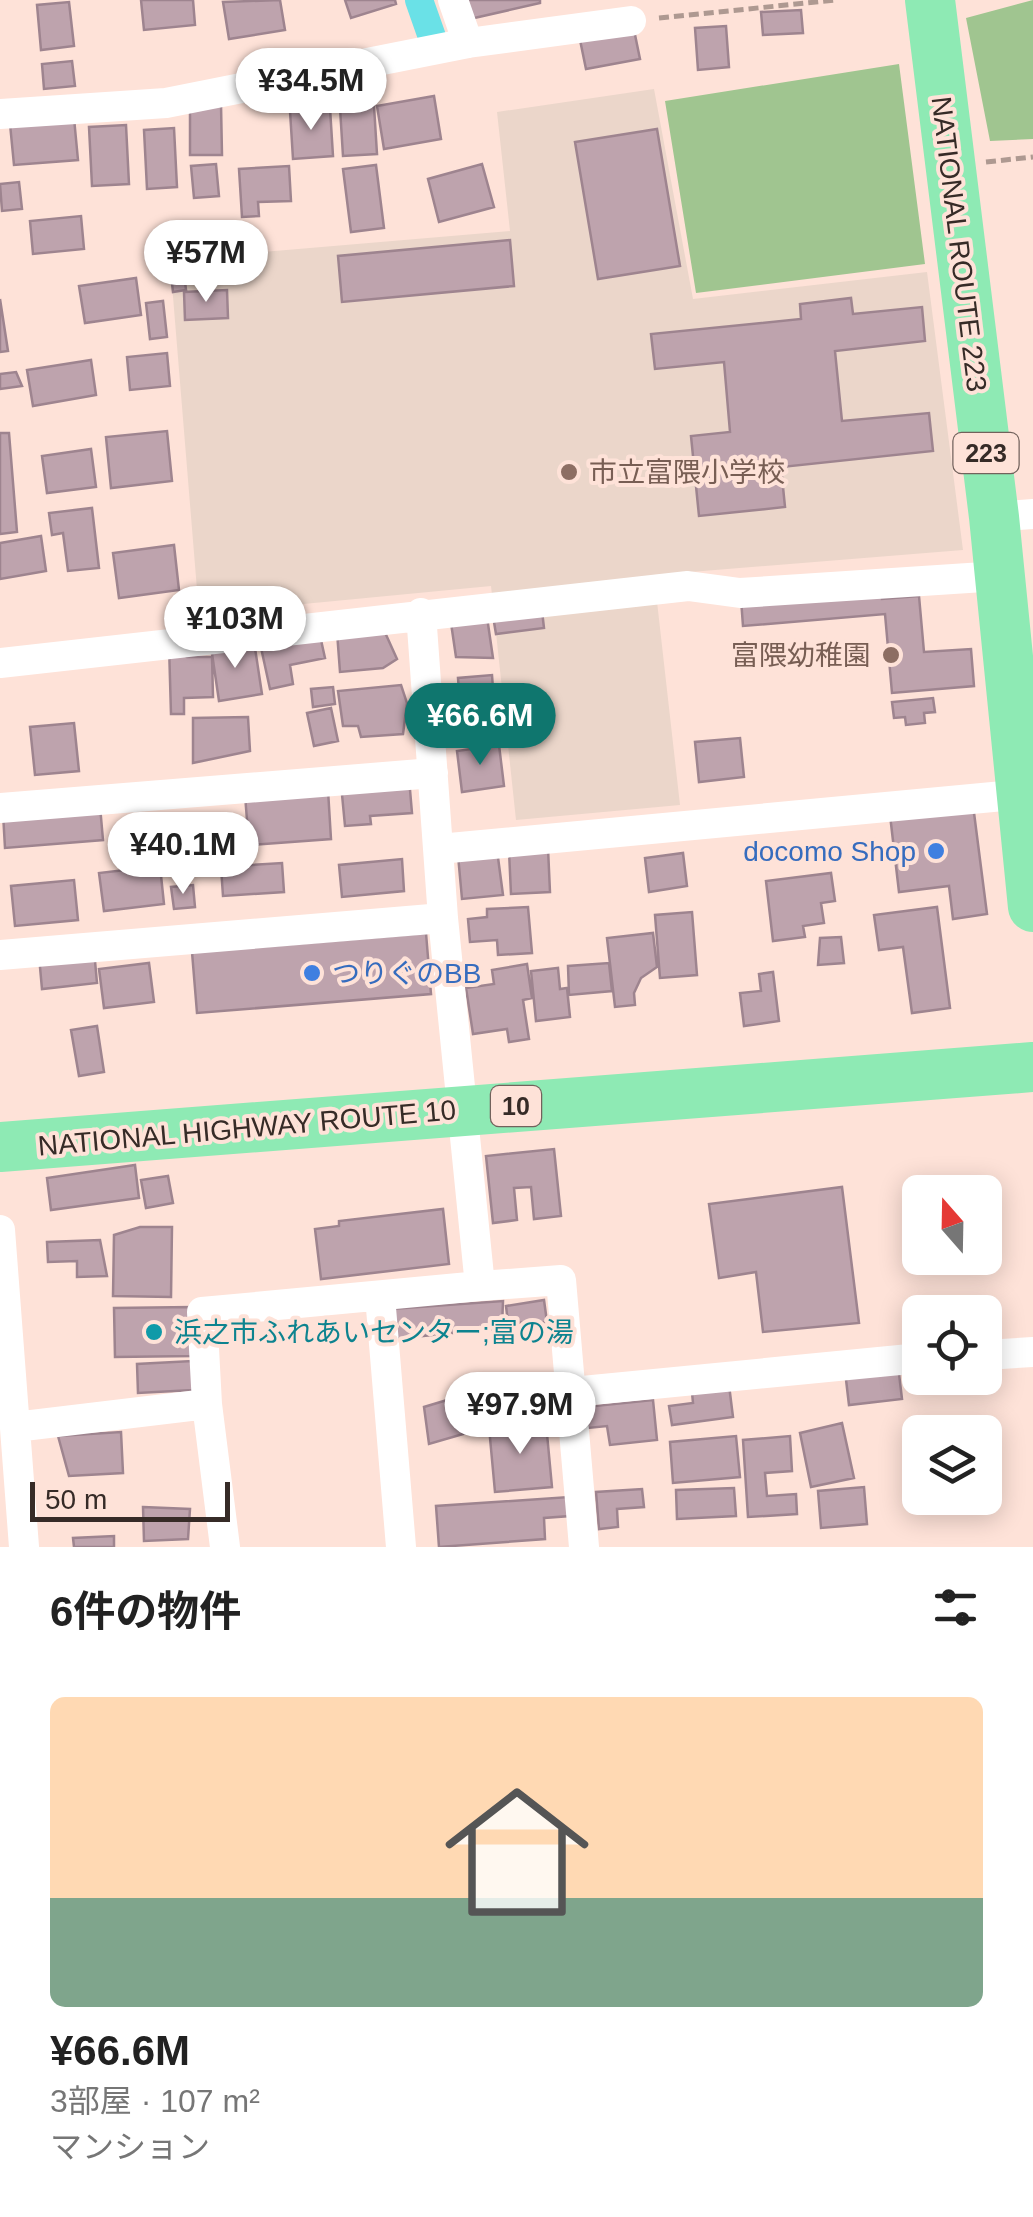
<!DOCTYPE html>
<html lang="ja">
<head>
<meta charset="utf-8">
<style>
	:root { --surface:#fff; --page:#f2f2f2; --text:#222; --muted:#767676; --accent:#0f766e }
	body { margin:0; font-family:Arial,"Noto Sans JP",sans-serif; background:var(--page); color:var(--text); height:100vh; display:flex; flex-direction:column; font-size:38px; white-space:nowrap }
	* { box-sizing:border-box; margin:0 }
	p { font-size:32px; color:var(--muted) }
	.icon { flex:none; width:55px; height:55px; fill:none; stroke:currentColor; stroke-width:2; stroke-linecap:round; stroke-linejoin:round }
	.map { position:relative; height:1547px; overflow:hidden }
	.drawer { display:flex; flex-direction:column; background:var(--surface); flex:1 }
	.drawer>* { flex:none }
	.needle { width:65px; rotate:340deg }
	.controls { position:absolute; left:902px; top:1175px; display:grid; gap:20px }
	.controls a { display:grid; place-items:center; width:100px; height:100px; border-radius:15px; background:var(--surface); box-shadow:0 5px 25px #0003; font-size:50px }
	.scale { position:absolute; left:30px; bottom:25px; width:200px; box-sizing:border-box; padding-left:10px; border:5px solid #362b27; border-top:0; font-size:28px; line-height:35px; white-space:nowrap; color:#362b27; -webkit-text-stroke:8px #fee2d8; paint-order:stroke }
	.price { position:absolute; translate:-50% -85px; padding:0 22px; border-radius:35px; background:#fff; color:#222; font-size:32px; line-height:65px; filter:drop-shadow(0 2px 5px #0008) }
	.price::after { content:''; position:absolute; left:50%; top:60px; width:30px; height:22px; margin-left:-15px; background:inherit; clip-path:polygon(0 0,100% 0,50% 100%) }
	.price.current { background:var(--accent); color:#fff }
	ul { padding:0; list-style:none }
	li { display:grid; align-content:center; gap:20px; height:530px; padding:0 50px }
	li span { display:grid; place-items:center; height:310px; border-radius:15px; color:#555 }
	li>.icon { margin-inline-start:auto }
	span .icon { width:180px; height:180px; fill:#fffc; stroke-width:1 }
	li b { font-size:42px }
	h2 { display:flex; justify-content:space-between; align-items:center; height:120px; padding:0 50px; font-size:42px }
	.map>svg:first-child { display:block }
	.education { fill:#ebd6ca }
	.green { fill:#a0c590 }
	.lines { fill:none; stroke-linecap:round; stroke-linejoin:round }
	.canal { stroke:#6ae1e7; stroke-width:28 }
	.building { fill:#bea3ad; stroke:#9e848f; stroke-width:2.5 }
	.path { stroke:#ae9991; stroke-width:5; stroke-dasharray:10 5; stroke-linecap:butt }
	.minor { stroke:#fff; stroke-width:30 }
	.trunk { stroke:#8eeab4; stroke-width:50 }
	.education-dot { fill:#8d6e63; stroke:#fee2d8; stroke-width:4 }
	.shop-dot { fill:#3f7fe0; stroke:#fee2d8; stroke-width:4 }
	.culture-dot { fill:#0f9aa8; stroke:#fee2d8; stroke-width:4 }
	.labels { text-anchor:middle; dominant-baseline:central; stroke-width:8; stroke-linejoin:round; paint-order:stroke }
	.shield { fill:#fee2d8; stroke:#72625c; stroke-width:2.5 }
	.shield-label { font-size:25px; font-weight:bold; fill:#362b27 }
	.street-label { font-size:28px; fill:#362b27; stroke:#fee2d8 }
	.education-label { font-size:28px; fill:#785e54; stroke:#fee2d8; text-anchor:start }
	.shop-label { font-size:28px; fill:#366cbe; stroke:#fee2d8; text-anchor:end }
	.culture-label { font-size:28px; fill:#0d838f; stroke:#fee2d8; text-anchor:start }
</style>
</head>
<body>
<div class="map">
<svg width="1033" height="1547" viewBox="0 0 1033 1547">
	<rect width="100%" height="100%" fill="#fee2d8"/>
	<path class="education" d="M654,89L693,299L927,272L963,550L654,575L680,805L516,820L491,586L199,614L170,260L510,231L497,112Z"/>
	<path class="green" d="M1033,0V139L990,141L966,18Z
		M899,64L925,264L696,293L665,101Z"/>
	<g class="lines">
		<path class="canal" d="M419,0L432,37"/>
	</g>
	<path class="building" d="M141,0H193L195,25L144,30Z
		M280,0L285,30L229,39L223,2Z
		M345,0H395L396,4L351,18Z
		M466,0H540V3L470,19Z
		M69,2L74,46L41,50L37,5Z
		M801,10L803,33L763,35L761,12Z
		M633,25L640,59L586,69L579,35Z
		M726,26L729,67L698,70L695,28Z
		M72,61L75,86L44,89L42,64Z
		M434,96L441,139L384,149L377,106Z
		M190,104H221L222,155H190Z
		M374,106L377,154L343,156L340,108Z
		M330,108L333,156L293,159L290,111Z
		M74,118L78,160L14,165L10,124Z
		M126,125L129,184L92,186L89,127Z
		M174,128L177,187L147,189L144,130Z
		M657,129L680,266L598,279L575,142Z
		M216,164L219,196L194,198L191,166Z
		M482,164L494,207L439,222L428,179Z
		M376,165L384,228L351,232L343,169Z
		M289,166L291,201L258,202L259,216L242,217L239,169Z
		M19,182L22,209L2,211L0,184Z
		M81,216L84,249L33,254L30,221Z
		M510,240L514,286L342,302L338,256Z
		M184,273L186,290L173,292L171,275Z
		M136,278L141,315L85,323L79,286Z
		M227,290L228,318L185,320L184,292Z
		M851,298L853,314L922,307L925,341L835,351L842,421L929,413L933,451L781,467L785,507L699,516L691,436L730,432L724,362L655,369L651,334L801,319L800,304Z
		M0,299L8,351L0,352Z
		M163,301L167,337L150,339L146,303Z
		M167,353L170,386L130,390L127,357Z
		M91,360L96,395L33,406L27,370Z
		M16,372L22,386L0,389V374Z
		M167,431L172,481L111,488L106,437Z
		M0,433H9L17,532L0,534Z
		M91,449L96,487L47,493L42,456Z
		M92,508L99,568L68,571L63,533L52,535L49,513Z
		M41,536L46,571L0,579V543Z
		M174,545L179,590L119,598L113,553Z
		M881,587L882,599L919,596L924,652L971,649L974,686L892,693L885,614L743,626L741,599Z
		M542,611L544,628L496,634L493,616Z
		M487,617L493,658L456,657L451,623Z
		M383,628L397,659L383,668L340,672L337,632Z
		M319,631L325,658L290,665L293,684L270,689L260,643Z
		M210,640L255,648L262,694L219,701Z
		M169,645L187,657H212L213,697L184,698V714H171Z
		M492,675L496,730L462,733L458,678Z
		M401,685L407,703L403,734L361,737L358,726H343L338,691Z
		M333,687L335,704L313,707L311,689Z
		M933,698L935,712L924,713L925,723L906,725L905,717L894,718L892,702Z
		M331,708L338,741L314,746L307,713Z
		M248,717L250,751L193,763V718Z
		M74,723L79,771L35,775L30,727Z
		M740,738L744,777L699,782L695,742Z
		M499,745L504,786L462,792L457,751Z
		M409,778L412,813L370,816L371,824L345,826L341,784Z
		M328,790L331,839L249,845L245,795Z
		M973,805L987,914L953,919L949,886L899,892L890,815Z
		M100,806L103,840L5,848L3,813Z
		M548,848L550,892L511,894L509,851Z
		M497,850L503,895L462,899L458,855Z
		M683,853L687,886L649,892L645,858Z
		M402,859L404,891L342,897L339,865Z
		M282,863L284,892L223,896L221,867Z
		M160,866L164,904L104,911L99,873Z
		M831,873L835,901L821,903L824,923L803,926L805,937L773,941L766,881Z
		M74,880L78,920L15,926L11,886Z
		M193,885L195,907L174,909L171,887Z
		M528,907L532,953L498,955L497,940L470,942L468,919L487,917V909Z
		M937,907L950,1008L912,1013L903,947L879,950L874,915Z
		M692,912L697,975L660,978L655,915Z
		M426,933L431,994L197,1013L192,952Z
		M653,933L657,967L641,978L634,993L635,1005L615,1007L607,938Z
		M841,937L844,963L818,965L820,938Z
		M94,950L97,983L42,989L39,956Z
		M149,963L154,1002L104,1008L99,969Z
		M609,963L612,991L569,995L568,966Z
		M527,964L532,998L523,1000L529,1039L509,1042L507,1029L473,1034L466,988L494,984L492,970Z
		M558,968L560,989L567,988L570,1017L536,1021L531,971Z
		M773,972L779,1021L744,1026L740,993L761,991L759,974Z
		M97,1026L104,1072L79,1076L71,1030Z
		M554,1149L561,1216L534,1219L531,1187L514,1188L517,1220L493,1223L486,1156Z
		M135,1165L139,1198L51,1210L47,1178Z
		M168,1176L173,1203L146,1208L141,1180Z
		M842,1187L859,1323L763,1332L756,1272L719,1278L709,1204Z
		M443,1209L449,1264L321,1279L315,1229L339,1226V1221Z
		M140,1227H172L171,1297L113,1296L114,1235Z
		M100,1240L107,1276L77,1277V1261L48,1262L47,1242Z
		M544,1300L547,1322L508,1323L506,1306Z
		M503,1301L502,1328L392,1339L391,1309Z
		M192,1307L193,1356L115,1357L114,1308Z
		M192,1361L193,1390L138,1393L137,1364Z
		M898,1365L902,1399L849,1405L845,1371Z
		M728,1377L733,1417L672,1425L669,1406L693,1403L691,1382Z
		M480,1390L487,1427L429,1444L424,1407Z
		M653,1400L657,1440L610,1445L607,1426L588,1428L585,1407Z
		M546,1423L552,1487L495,1492L489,1427Z
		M842,1423L854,1478L811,1487L800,1433Z
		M121,1432L123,1473L69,1476L58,1436Z
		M736,1436L740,1477L673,1483L670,1442Z
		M790,1436L792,1471L765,1473L767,1496L796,1494L797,1514L748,1517L743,1440Z
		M864,1487L867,1524L821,1528L818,1491Z
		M734,1488L736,1516L677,1519L676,1490Z
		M642,1489L644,1507L617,1509L618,1527L599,1529L596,1492Z
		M569,1497L570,1516L544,1518L545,1539L439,1547L436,1506Z
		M143,1507L190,1509L188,1539L144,1541Z
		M114,1536V1547H74L73,1538Z"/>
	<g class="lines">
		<path class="path" d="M659,18L836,0
			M986,162L1033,157"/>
		<path class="minor" d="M453,0L468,43
			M0,114L166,103L468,43L631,21
			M994,517L1033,514
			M421,613L443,918L480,1286L561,1280L584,1547
			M0,663L688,586L740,593L999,576
			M0,808L433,773
			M439,849L1024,794
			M0,955L443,918
			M0,1230L24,1547
			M380,1296L401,1547
			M985,1355L1033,1352
			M572,1392L920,1358
			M207,1404L225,1547
			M15,1427L207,1404L202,1312L480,1286"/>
		<path class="trunk" d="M930,0L994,517L1033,907
			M0,1147L1033,1067"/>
	</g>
	<g class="education-dot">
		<circle cx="569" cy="472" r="10"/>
		<circle cx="891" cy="655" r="10"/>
	</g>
	<g class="shop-dot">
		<circle cx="936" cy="851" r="10"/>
		<circle cx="312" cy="973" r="10"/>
	</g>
	<circle class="culture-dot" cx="154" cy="1332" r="10"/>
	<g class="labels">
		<g class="shield">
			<rect x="953.5" y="433" width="65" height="40" rx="8"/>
			<rect x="491" y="1086" width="50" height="40" rx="8"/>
		</g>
		<g class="shield-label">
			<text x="986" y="453">223</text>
			<text x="516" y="1106">10</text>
		</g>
		<g class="street-label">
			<text transform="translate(959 244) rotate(83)">NATIONAL ROUTE 223</text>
			<text transform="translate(247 1128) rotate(-5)">NATIONAL HIGHWAY ROUTE 10</text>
		</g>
		<g class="education-label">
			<text x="589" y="472">市立富隈小学校</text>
			<text x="871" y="655" text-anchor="end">富隈幼稚園</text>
		</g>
		<g class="shop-label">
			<text x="916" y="851">docomo Shop</text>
			<text x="332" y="973" text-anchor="start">つりぐのBB</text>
		</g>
		<g class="culture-label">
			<text x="174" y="1332">浜之市ふれあいセンター;富の湯</text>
		</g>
	</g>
</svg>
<div class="controls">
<a><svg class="needle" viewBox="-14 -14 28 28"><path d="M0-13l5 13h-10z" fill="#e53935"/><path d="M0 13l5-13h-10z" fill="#767676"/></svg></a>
<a><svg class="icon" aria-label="locate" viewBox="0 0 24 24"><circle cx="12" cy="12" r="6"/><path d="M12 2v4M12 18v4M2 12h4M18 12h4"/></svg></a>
<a><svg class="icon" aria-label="layers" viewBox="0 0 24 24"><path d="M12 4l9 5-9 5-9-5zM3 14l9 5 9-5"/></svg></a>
</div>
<div class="scale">50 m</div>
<b class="price" style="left:311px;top:133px">¥34.5M</b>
<b class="price" style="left:206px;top:305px">¥57M</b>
<b class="price" style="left:235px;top:671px">¥103M</b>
<b class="price current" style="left:480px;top:768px">¥66.6M</b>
<b class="price" style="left:183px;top:897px">¥40.1M</b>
<b class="price" style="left:520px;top:1457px">¥97.9M</b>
</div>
<section class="drawer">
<h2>6件の物件<svg class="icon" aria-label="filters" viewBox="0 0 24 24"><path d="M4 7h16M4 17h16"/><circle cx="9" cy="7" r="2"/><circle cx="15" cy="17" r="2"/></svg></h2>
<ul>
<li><span style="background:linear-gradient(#ffd9b3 65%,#7fa58c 0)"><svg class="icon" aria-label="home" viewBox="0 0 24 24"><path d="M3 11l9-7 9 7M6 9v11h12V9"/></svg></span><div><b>¥66.6M</b><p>3部屋 · 107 m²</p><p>マンション</p></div></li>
</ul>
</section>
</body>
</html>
